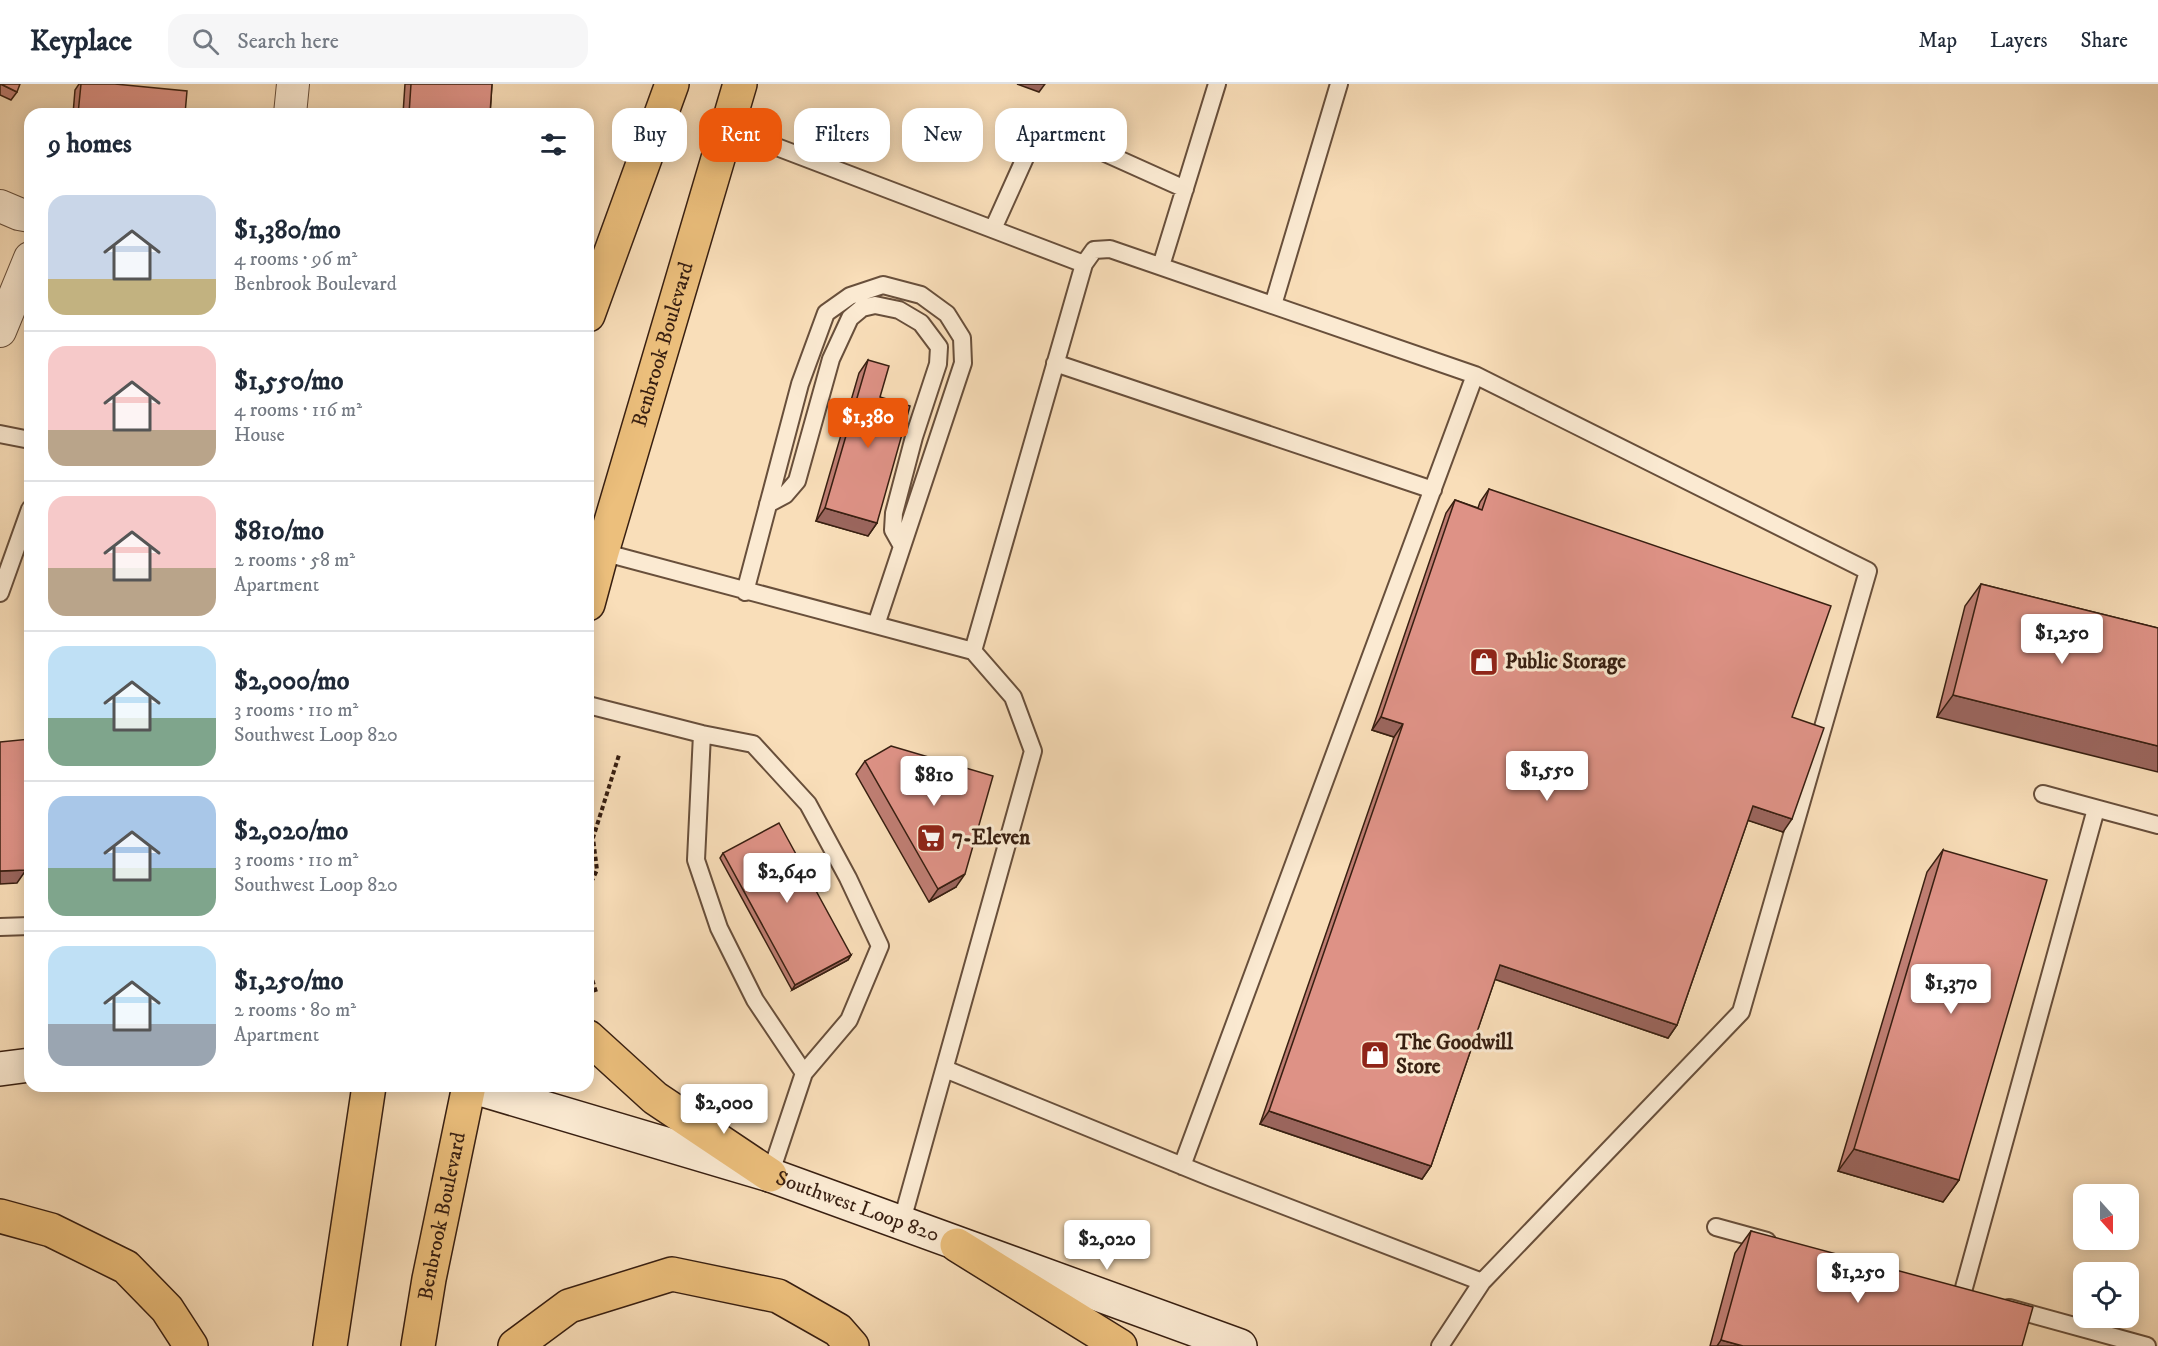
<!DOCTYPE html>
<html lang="en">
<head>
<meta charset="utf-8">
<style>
	:root { --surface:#fff; --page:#f6f6f7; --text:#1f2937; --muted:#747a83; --line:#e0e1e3; --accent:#ea580c }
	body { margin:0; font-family:"IM FELL DW Pica",serif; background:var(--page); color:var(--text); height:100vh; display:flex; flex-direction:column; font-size:22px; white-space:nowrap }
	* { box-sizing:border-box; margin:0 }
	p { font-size:20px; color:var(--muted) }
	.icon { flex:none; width:33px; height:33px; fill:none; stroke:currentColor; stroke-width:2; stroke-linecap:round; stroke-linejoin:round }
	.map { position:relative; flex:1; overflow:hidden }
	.panel { position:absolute; left:24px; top:24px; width:570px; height:984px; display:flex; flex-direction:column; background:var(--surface); border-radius:18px; box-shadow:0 3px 15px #0003 }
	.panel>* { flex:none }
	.top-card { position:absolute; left:612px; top:24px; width:570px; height:54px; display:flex; gap:12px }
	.needle { width:39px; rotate:159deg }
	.controls { position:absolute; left:2073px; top:1100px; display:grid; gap:12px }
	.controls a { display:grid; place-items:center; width:66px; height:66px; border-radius:12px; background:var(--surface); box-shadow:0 3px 15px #0003; font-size:30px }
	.price { position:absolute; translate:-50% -51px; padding:0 14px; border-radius:6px; background:#fff; color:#222; font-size:20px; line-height:39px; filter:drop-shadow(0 2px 3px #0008) }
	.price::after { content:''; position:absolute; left:50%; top:36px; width:18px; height:14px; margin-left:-9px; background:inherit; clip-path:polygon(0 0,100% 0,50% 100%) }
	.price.current { background:var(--accent); color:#fff }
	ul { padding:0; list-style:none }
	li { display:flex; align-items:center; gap:18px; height:150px; padding:0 24px }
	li+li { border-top:2px solid var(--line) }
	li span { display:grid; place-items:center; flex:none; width:168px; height:120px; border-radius:18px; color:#555 }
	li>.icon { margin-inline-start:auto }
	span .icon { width:72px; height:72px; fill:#fffc; stroke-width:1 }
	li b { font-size:26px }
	h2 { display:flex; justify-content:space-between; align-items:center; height:72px; padding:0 24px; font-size:26px }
	.chip { padding:0 21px; border-radius:18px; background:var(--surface); box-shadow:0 3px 15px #0003; font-size:21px; line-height:54px }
	.chip.current { background:var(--accent); color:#fff }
	header { display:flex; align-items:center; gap:36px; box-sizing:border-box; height:84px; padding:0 30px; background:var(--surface); border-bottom:2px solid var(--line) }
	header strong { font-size:28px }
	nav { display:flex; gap:33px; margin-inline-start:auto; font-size:21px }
	.search { width:420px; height:54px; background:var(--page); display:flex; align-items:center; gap:15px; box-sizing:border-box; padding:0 21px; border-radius:18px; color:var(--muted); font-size:22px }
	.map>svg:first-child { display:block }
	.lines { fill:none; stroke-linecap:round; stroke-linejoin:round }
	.lane-casing { stroke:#684f3b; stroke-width:20 }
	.street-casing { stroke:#684f3b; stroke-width:34 }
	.secondary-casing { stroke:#381f11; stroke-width:36 }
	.highway-casing { stroke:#381f11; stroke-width:36 }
	.path { stroke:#381f11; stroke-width:4; stroke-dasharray:4.5 3; stroke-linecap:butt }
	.lane { stroke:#fbead2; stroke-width:16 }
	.street { stroke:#fbead2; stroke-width:32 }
	.secondary { stroke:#fbead2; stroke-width:33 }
	.highway { stroke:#ecbf7c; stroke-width:33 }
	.wall { fill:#bf7e73; stroke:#381f11; stroke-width:1.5 }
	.shaded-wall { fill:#9b665e; stroke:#381f11; stroke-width:1.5 }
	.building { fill:#de9286; stroke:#381f11; stroke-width:1.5 }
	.labels { text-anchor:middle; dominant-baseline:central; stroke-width:6; stroke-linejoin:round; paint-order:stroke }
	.street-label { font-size:21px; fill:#381f11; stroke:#fbead2 }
	.poi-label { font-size:21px; font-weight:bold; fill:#381f11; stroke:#fbead2; text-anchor:start }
</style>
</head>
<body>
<header>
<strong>Keyplace</strong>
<div class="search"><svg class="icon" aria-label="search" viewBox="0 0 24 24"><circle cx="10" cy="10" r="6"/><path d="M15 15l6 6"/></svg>Search here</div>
<nav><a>Map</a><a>Layers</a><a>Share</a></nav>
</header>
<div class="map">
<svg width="2158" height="1262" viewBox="0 0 2158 1262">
	<rect width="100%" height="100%" fill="#f9deb9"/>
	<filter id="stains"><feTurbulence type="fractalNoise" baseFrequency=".00333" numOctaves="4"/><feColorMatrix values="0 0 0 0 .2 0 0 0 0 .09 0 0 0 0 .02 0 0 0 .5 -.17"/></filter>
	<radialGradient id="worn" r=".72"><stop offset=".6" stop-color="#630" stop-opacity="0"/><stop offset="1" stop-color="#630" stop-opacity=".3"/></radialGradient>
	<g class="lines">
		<g class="lane-casing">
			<path id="lane" d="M727,44L1084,180
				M993,145L1038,45L1056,47L1185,105
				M1161,182L1217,0
				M1273,221L1339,0
				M1055,279L1433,406
				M0,350L30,356
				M768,420L785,411L797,397L831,275L850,234L862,224L875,221L899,226L921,239L939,263L938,280L914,353L894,429L893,446L902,462
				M602,468L973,567
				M745,508L800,300L826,229L850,212L883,201L921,211L947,230L962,254L963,279L876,541
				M0,509L30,425
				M588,621L702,650L753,660L808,720L848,794L880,862L849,936L804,989L770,1091
				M702,650L696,776L719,844L755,916L804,989
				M2043,710L2158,741
				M0,843L30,842
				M945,985L1212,1094L1482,1198
				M1182,1082L1475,291
				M901,1140L1033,667L1013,613L973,567L1084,180L1094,166L1110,165L1475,291L1868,487L1741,928L1482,1198L1440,1262
				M1716,1143L1767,1157
				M1962,1211L2096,725
				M2009,1224L2147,1262"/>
		</g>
		<g class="street-casing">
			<path id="street" d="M290,30L293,0
				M0,122L19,130L30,132
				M0,247L30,174"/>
		</g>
		<g class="secondary-casing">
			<g id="secondary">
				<path d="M0,985L30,981"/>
				<path id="s1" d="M470,1002L770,1091L1240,1262"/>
			</g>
		</g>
		<g class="highway-casing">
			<g id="highway">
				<path d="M588,231L672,0"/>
				<path id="s2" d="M588,520L602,468L740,0"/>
				<path d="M588,953L655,1014L770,1091"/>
				<path d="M0,1132L51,1146L126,1183L167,1225L191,1262"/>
				<path d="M957,1161L1120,1262"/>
				<path d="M330,1262L369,1002"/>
				<path id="s3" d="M418,1262L429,1195L469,1002"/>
				<path d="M515,1262L569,1222L672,1190L778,1212L838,1246L852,1262"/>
			</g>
		</g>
		<path class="path" d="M588,805L597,786L593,754L619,671
			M588,882L596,908"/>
		<use href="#lane" class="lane"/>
		<use href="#street" class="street"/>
		<use href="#secondary" class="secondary"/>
		<use href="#highway" class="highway"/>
	</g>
	<path class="wall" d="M0,0L17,8L11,16L0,11Z
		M79,0H115L185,30H73L75,6Z
		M405,0H492L490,30H403Z
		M868,276L880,313L877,439L868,452L816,437L859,289Z
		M1489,405L1792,633L1783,748L1748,736L1677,941L1668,954L1495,895L1431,1082L1422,1095L1260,1040L1394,653L1372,646L1446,429L1455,416L1478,424L1480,418Z
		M1981,500L2158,544L1937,633L1965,522Z
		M865,677L956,803L929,818L856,690Z
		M1943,766L1959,1096L1943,1118L1838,1087L1927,788Z
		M723,769L851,871L848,876L792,906L720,774Z
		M1751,1147L2022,1262H1710L1735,1169Z"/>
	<path class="shaded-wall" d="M1017,0H1045L1039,8Z
		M825,424L877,439L868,452L816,437Z
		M1953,611L2158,662V688L1937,633Z
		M1381,633L1403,640L1394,653L1372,646Z
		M1753,722L1792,735L1783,748L1744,735Z
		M28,768H30V780L19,781Z
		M26,786L17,799L0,800V787Z
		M965,790L956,803L929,818L938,805Z
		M851,871L848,876L792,906L795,901Z
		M1500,881L1677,941L1668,954L1491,894Z
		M1269,1027L1431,1082L1422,1095L1260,1040Z
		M1854,1065L1959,1096L1943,1118L1838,1087Z
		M1721,1256L1743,1262H1717Z"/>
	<path class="building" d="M1,0H20L17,8Z
		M81,0H115L187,7L185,30H78Z
		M411,0H492L490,30H409Z
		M868,276L889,282L880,313L910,322L877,439L825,424Z
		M1489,405L1831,522L1792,633L1824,644L1792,735L1753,722L1677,941L1500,881L1431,1082L1269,1027L1403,640L1381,633L1455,416L1482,426Z
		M1981,500L2158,544V662L1953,611Z
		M30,655V768H28L26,786L0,787V658Z
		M891,662L993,692L965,790L938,805L865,677Z
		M779,739L851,871L795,901L723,769Z
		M1943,766L2047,796L1959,1096L1854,1065Z
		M1751,1147L2033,1223L2022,1262H1743L1721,1256Z"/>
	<defs>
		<g id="shop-square" transform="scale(1.5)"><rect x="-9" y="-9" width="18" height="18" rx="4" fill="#8f2418" stroke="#fbead2"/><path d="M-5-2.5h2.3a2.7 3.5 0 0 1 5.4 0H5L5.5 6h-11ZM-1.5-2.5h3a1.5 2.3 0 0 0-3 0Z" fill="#fff"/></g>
		<g id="supermarket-square" transform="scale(1.5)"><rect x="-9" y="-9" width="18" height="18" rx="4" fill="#8f2418" stroke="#fbead2"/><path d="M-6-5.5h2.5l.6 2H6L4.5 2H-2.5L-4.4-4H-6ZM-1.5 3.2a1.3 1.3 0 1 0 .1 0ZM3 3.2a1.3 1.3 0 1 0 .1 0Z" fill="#fff"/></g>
	</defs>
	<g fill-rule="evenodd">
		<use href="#shop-square" x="1484" y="578"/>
		<use href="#supermarket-square" x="931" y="754"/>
		<use href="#shop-square" x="1375" y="971"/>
	</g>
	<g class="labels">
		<g class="street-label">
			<text stroke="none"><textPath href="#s2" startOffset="270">Benbrook Boulevard</textPath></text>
			<text stroke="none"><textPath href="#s1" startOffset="406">Southwest Loop 820</textPath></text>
			<text stroke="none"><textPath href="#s3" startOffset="132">Benbrook Boulevard</textPath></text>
		</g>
		<g class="poi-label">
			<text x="1505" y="578">Public Storage</text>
			<text x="952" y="754">7-Eleven</text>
			<text x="1396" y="959">The Goodwill<tspan x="1396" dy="24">Store</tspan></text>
		</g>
	</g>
	<rect width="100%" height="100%" filter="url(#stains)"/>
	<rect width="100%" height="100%" fill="url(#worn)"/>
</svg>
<div class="controls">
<a><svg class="needle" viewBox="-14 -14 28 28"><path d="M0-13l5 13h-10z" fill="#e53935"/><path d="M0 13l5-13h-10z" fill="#747a83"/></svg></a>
<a><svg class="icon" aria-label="locate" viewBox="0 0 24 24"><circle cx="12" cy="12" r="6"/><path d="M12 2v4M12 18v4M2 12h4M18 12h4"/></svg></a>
</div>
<b class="price current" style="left:868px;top:365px">$1,380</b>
<b class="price" style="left:2062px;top:581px">$1,250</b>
<b class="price" style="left:1547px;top:718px">$1,550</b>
<b class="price" style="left:934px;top:723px">$810</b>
<b class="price" style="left:787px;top:820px">$2,640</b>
<b class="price" style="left:1951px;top:931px">$1,370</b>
<b class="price" style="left:724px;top:1051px">$2,000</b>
<b class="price" style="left:1107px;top:1187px">$2,020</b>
<b class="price" style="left:1858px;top:1220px">$1,250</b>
<div class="top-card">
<a class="chip">Buy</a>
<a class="chip current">Rent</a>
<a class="chip">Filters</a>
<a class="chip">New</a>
<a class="chip">Apartment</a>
</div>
<section class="panel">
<h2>9 homes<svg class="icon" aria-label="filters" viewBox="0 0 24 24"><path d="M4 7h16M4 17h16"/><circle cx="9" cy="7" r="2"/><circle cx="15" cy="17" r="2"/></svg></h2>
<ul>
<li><span style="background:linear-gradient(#c9d6e8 70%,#c2b280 0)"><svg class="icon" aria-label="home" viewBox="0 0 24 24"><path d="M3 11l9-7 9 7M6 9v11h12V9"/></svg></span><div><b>$1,380/mo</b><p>4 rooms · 96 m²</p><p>Benbrook Boulevard</p></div></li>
<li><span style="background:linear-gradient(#f6c9c9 70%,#b9a48a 0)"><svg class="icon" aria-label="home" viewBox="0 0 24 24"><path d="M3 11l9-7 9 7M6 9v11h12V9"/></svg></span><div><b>$1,550/mo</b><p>4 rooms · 116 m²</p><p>House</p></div></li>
<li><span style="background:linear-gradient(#f6c9c9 60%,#b9a48a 0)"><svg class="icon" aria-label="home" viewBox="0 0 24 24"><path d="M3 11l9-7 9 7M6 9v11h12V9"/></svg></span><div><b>$810/mo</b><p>2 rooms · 58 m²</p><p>Apartment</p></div></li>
<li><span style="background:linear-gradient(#bfe0f5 60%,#7fa58c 0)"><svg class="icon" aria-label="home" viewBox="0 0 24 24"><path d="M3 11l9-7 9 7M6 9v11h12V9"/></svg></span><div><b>$2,000/mo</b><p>3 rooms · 110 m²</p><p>Southwest Loop 820</p></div></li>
<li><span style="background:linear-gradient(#a9c7e8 60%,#7fa58c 0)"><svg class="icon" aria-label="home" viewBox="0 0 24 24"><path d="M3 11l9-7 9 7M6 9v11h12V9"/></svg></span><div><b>$2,020/mo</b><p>3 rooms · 110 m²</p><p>Southwest Loop 820</p></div></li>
<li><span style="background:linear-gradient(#bfe0f5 65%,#9aa5b1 0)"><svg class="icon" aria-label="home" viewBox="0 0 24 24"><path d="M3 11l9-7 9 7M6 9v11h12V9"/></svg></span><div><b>$1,250/mo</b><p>2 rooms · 80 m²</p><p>Apartment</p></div></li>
</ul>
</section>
</div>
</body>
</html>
